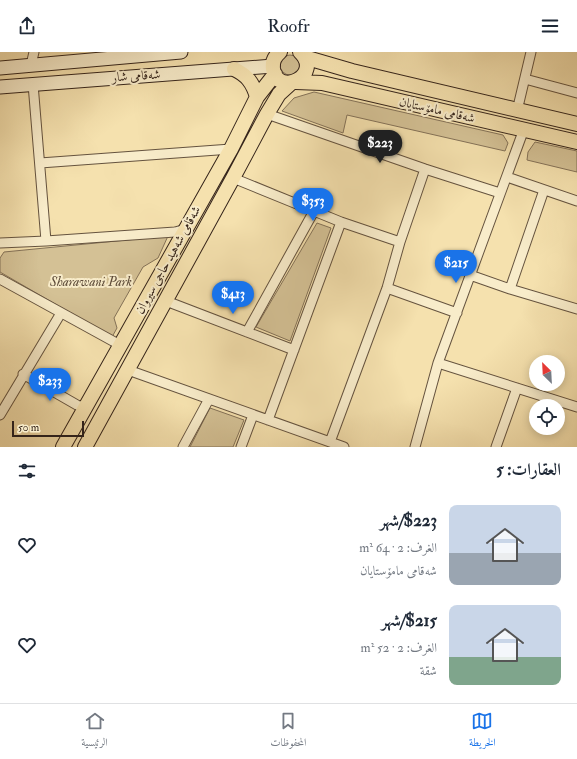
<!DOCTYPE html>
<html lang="ar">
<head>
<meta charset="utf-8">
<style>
	:root { --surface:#fff; --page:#f6f6f7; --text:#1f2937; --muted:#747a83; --line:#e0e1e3; --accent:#1a73e8 }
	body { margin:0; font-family:"IM FELL Double Pica",Amiri,serif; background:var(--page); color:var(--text); direction:rtl; height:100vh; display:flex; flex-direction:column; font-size:15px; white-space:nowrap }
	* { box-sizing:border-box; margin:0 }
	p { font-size:13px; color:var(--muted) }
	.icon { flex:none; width:22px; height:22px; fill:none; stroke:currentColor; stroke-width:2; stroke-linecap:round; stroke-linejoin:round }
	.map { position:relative; height:395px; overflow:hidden; direction:ltr }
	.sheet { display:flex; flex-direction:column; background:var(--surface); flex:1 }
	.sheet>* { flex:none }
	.needle { width:26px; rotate:336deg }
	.tools { position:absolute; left:529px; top:303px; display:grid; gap:8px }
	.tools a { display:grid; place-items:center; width:36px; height:36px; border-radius:50%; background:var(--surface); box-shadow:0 2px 10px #0003; font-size:20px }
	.scale { position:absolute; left:12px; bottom:10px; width:72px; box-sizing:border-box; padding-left:4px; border:2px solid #35241a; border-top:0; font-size:11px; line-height:14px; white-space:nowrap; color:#35241a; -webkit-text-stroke:3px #f8ecca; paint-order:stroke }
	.price { position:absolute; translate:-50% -34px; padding:0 9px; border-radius:14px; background:var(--accent); color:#fff; font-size:13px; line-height:26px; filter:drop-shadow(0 1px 2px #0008) }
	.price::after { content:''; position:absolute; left:50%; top:24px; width:12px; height:9px; margin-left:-6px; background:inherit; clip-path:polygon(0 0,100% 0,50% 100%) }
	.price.on { background:#222; color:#fff }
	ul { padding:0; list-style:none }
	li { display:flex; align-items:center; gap:12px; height:100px; padding:0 16px }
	li span { display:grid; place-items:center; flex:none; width:112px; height:80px; border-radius:8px; color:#555 }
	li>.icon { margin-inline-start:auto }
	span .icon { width:48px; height:48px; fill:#fffc; stroke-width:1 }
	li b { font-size:17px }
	h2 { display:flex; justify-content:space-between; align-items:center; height:48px; padding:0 16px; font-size:17px }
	header { display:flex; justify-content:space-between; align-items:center; height:52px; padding:0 16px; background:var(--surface); font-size:18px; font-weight:600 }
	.tab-bar { display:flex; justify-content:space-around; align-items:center; height:56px; border-top:1px solid var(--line); background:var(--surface); font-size:11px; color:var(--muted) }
	.tab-bar a { display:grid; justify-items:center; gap:2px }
	.tab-bar .on { color:var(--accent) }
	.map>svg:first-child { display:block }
	.green { fill:#d4c195; stroke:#847258 }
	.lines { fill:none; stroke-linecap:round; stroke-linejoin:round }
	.street-casing { stroke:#65533f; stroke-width:11 }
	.secondary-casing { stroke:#35241a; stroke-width:15 }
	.primary-casing { stroke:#35241a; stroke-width:16 }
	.street { stroke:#f8ecca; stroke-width:9 }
	.secondary { stroke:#f8ecca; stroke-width:13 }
	.primary { stroke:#f5e1ae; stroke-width:14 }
	.labels { text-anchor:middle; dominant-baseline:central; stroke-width:4; stroke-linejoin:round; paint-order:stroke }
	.street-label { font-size:13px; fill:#35241a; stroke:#f8ecca }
	.park-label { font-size:13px; font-style:italic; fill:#5d4b39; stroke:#f8ecca }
</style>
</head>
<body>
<header><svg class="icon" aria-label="menu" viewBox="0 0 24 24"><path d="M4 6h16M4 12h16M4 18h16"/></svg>Roofr<svg class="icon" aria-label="share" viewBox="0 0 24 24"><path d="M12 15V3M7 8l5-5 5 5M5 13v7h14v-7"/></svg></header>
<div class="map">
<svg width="577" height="395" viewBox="0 0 577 395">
	<rect width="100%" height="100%" fill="#f5e1ae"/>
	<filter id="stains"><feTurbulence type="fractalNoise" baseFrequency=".005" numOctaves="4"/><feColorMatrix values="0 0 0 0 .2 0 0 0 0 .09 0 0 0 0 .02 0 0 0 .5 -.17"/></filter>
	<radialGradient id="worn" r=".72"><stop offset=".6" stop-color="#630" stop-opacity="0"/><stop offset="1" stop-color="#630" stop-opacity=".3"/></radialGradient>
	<path class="green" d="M280 13a10 10 0 1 1 20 0a10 10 0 1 1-20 0Z
		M314,40L503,83L508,91L505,99L347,63L343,81L282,59L294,46Z
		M535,90L577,99V120L527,108L528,100Z
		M317,171L331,176L290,289L256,275Z
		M168,184L158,206L143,215L114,266L117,276L112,285L0,220V206L4,200Z
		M210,356L244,368L233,395H190Z"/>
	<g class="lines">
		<g class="street-casing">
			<path id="street" d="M31,13L34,0
				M525,27L577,41
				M33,32L46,189
				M517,59L531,0
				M267,62L425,117L500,141
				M40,111L231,97
				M507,125L577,149
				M233,126L341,170L400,190
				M0,191L46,189L175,180L186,177
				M470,223L510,237L577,257
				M0,227L120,293
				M387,236L457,261
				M510,237L544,138
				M166,249L294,298
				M247,280L314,159
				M438,311L577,355
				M128,318L344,395
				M23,322L77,353L85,355
				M0,363L61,261
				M268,368L341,170
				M330,390L387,236L400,190L425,117
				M183,395L209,347
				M241,395L253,363
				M415,395L438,311L524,77
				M496,395L517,336"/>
		</g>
		<g class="secondary-casing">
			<path id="secondary" d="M0,16L181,0
				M0,35L273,14"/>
		</g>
		<g class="primary-casing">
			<path id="primary" d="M280,0C275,4 272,10 273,17C278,46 324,23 300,0
				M304,5L352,19L577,72
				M234,17C247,23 253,31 257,45
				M296,30L322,31L577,90
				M63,395L231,97L257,45L275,22
				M85,395L233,126L267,62L279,42L291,31"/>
		</g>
		<use href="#street" class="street"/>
		<use href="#secondary" class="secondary"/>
		<use href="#primary" class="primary"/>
	</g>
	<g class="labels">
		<g class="street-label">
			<text transform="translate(136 24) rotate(-4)">شەقامی شار</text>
			<text transform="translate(437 58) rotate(13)">شەقامی مامۆستایان</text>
			<text transform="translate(168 208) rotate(-61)">شەقامی شەهید حاجی سیروان</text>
		</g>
		<g class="park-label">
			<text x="91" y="230">Sharawani Park</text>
		</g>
	</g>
	<rect width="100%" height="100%" filter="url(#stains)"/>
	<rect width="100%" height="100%" fill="url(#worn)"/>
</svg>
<div class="tools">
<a><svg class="needle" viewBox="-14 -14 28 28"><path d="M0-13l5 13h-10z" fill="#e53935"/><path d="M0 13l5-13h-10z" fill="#747a83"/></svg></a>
<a><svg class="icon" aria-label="locate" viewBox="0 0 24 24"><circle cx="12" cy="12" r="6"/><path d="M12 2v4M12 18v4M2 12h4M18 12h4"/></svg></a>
</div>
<div class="scale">50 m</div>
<b class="price on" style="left:380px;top:112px">$223</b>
<b class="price" style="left:313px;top:170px">$353</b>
<b class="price" style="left:456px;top:232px">$215</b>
<b class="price" style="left:233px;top:263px">$413</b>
<b class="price" style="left:50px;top:350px">$233</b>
</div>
<section class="sheet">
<h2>العقارات: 5<svg class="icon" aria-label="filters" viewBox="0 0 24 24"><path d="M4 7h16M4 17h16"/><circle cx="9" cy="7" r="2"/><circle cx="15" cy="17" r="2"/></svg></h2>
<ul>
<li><span style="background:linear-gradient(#c9d6e8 60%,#9aa5b1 0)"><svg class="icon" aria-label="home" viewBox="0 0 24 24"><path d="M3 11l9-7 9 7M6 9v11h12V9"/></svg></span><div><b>$223/شهر</b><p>الغرف: 2 · 64 m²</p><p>شەقامی مامۆستایان</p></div><svg class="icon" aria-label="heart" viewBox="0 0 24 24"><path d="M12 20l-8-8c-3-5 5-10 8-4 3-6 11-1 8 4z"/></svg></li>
<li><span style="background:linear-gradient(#c9d6e8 65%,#7fa58c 0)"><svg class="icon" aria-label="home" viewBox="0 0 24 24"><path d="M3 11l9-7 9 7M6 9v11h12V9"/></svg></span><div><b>$215/شهر</b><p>الغرف: 2 · 52 m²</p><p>شقة</p></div><svg class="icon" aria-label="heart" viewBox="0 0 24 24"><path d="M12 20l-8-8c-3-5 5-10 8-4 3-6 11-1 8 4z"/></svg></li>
</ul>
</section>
<nav class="tab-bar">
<a class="on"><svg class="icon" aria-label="map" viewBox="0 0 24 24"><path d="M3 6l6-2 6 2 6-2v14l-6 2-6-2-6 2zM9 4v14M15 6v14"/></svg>الخريطة</a>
<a><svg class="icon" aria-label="saved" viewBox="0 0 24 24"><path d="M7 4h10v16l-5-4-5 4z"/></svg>المحفوظات</a>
<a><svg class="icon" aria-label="home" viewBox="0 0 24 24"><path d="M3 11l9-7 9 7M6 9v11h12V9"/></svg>الرئيسية</a>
</nav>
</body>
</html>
